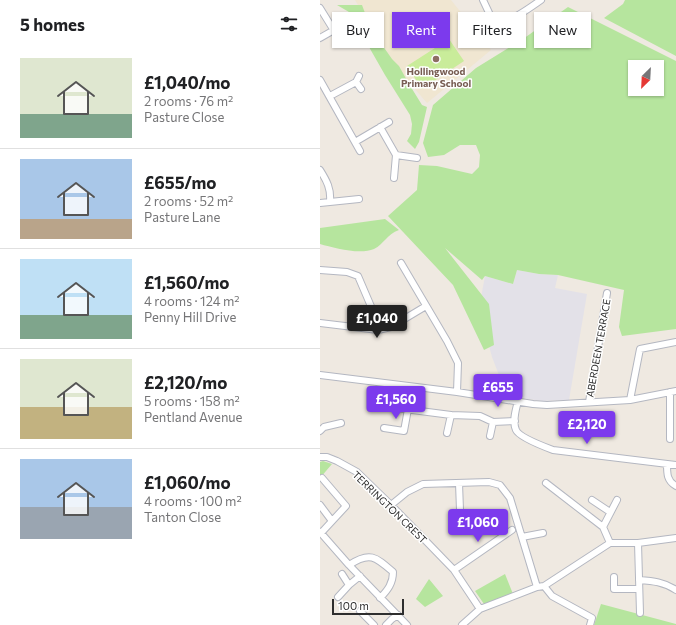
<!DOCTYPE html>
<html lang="en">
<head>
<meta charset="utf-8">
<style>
	:root { --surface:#fff; --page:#f2f2f2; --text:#202124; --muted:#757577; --line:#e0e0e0; --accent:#7c3aed }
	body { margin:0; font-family:Commissioner,sans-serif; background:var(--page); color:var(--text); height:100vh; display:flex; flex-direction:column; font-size:15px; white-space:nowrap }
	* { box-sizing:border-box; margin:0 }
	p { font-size:13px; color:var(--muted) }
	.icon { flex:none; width:22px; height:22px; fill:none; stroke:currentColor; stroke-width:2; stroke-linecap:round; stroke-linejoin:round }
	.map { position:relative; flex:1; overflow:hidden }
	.panel { display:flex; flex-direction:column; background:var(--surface); width:320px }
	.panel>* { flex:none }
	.banner { position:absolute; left:12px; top:12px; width:284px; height:36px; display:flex; gap:8px }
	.needle { width:26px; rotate:204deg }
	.controls { position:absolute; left:308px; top:60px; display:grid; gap:8px }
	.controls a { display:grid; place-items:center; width:36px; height:36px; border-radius:0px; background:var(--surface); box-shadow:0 1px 3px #0004; font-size:20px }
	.scale { position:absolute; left:12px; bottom:10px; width:72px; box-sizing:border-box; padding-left:4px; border:2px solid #2e2e2e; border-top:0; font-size:11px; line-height:14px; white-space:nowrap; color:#2e2e2e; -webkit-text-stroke:3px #fff; paint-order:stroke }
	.price { position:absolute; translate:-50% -34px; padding:0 9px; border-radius:4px; background:var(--accent); color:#fff; font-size:13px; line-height:26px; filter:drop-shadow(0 1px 2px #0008) }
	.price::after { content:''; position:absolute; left:50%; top:24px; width:12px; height:9px; margin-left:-6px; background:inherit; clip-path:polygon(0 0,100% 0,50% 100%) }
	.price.on { background:#222; color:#fff }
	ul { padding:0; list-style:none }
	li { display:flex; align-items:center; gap:12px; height:100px; padding:0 20px }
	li+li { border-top:1px solid var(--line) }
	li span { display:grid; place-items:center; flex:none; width:112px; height:80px; border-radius:0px; color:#555 }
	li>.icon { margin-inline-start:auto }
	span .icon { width:48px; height:48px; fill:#fffc; stroke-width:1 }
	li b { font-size:17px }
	h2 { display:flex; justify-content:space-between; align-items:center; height:48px; padding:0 20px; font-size:17px }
	.chip { padding:0 14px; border-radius:0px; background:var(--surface); box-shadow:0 1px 3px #0004; font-size:14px; line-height:36px }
	.chip.on { background:var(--accent); color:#fff }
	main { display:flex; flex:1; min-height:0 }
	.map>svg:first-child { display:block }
	.industrial { fill:#e3e1e8 }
	.education { fill:#f0e6d1 }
	.green { fill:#b6e59e; fill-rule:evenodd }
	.pitch { fill:#c9ec9a }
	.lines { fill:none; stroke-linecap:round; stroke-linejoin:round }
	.minor-casing { stroke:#b4b7c1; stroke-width:8 }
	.minor { stroke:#fff; stroke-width:6 }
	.education-dot { fill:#8d6e63; stroke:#fff; stroke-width:1.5 }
	.labels { text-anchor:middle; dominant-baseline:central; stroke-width:3; stroke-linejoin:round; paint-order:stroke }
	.education-label { font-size:10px; font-weight:bold; fill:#785e54; stroke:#fff }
	.street-label { font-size:10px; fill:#2e2e2e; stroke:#fff }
</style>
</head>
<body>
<main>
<section class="panel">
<h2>5 homes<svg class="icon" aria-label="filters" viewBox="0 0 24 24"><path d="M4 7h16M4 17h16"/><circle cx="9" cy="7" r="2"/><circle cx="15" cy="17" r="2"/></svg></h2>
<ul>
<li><span style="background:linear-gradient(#dfe7d0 70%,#7fa58c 0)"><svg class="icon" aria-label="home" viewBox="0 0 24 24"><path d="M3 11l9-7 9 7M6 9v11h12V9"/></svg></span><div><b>£1,040/mo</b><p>2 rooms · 76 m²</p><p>Pasture Close</p></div></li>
<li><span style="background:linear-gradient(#a9c7e8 75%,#b9a48a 0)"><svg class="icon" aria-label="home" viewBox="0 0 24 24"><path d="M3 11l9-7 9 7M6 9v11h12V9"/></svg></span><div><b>£655/mo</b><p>2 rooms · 52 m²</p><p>Pasture Lane</p></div></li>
<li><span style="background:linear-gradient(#bfe0f5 70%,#7fa58c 0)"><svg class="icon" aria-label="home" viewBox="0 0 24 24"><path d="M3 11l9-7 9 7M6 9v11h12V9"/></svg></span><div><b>£1,560/mo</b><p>4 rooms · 124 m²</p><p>Penny Hill Drive</p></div></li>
<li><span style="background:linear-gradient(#dfe7d0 60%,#c2b280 0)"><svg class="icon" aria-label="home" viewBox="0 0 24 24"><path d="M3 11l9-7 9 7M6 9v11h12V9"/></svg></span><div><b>£2,120/mo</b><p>5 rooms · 158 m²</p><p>Pentland Avenue</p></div></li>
<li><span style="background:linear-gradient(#a9c7e8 60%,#9aa5b1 0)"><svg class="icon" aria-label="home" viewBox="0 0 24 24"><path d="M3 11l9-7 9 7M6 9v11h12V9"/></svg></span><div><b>£1,060/mo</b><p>4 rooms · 100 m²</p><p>Tanton Close</p></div></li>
</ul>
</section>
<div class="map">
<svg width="356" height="625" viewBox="0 0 356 625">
	<rect width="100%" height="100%" fill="#efe9e1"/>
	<path class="industrial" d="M197,270L219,274L238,275L235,288L267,294L249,400L222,401L187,396L172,357L159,308L165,276L193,284Z"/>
	<path class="education" d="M35,0H131L171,50L107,103L76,67Z"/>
	<path class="green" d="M305,0H356V56L284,18L303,4Z
		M17,5H42L51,29L72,59L79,66L89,84L102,105L107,107L99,142L95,149L87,141L91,134L92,124L90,115L65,75L29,12Z
		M248,7L356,61V329L302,336L299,327L304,290L238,275L219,274L197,270L193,284L165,276L162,280L125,248L169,304L174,345L164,350L133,285L68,216L97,190L99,165L117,166L152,174L159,167L160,155L156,145H140L124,155L108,157L103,143L113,105L156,68L203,39ZM315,67H337V89H315Z
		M65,219L79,230C67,234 64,244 54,249C40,255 14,248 0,244V228Z
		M3,461L12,464L0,478V462Z
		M185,574L193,594L164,604L155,591Z
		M109,579L123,596L105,607L96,599Z
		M281,604L356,624V625H274Z"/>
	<path class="pitch" d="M109,28L111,33L97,37L96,32Z
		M129,39L144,61L102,89L87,66Z"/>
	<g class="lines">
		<g class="minor-casing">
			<path id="minor" d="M163,0L171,17L179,23C195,19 208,9 221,0
				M0,8L21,42
				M0,38L14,30
				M39,76L36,82L41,89
				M0,80L40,151
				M10,96L36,82
				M60,127L76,155L74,178
				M35,142L69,122
				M76,155L97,158
				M0,170C7,181 11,189 10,201
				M0,203L39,199
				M81,263L127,341L138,363L137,392
				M0,270L27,272L38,276L53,311L58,330
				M0,323L58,330L71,327L106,306
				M0,375L137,392L213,404L227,405L310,400L356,391
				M350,392V439
				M310,400L320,349L356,342
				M198,401C196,409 192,421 196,430C199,437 225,447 233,450L356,465
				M269,402L287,293
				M69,407L131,415L160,416L173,422L195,421
				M64,428L84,431L88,409
				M0,431L4,427L21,423
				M127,433L131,415
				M170,436L173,422
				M0,457H7L17,461L37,472L71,505L134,570L160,609
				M347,464C347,474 347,481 356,486
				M139,483L140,510
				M226,483L283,527L290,543
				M272,500L290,512
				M0,505L12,521
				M71,505L87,492L103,484L169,482L180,485L190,498L217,587
				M283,527L297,500
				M0,532L29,565L87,625
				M1,533L26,506L2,478
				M202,537L223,533
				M318,543L320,613
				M29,565C50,551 56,557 73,572C73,583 68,590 60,598
				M134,570L192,530
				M22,574L29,585
				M294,577V589H319
				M319,580C333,581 344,582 356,590
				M224,586L232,596L272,618L270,625
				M18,597L29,585L40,576
				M40,611L54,625
				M66,625L72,619L78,615
				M142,625L160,609L217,587L224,586L290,543H318L356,538"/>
		</g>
		<use href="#minor" class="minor"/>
	</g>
	<circle class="education-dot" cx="116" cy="59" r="4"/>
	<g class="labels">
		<g class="education-label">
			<text x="116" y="71">Hollingwood<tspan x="116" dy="12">Primary School</tspan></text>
		</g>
		<g class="street-label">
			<text transform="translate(278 348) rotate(-80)">ABERDEEN TERRACE</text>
			<text transform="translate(70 507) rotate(44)">TERRINGTON CREST</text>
		</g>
	</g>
</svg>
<div class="controls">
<a><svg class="needle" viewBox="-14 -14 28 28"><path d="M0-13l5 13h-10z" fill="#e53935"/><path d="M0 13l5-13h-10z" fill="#757577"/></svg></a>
</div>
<div class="scale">100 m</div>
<b class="price on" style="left:57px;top:339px">£1,040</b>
<b class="price" style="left:178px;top:408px">£655</b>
<b class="price" style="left:76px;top:420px">£1,560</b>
<b class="price" style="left:267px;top:445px">£2,120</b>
<b class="price" style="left:158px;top:543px">£1,060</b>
<div class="banner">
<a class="chip">Buy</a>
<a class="chip on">Rent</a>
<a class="chip">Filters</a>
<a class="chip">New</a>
</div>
</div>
</main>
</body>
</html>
